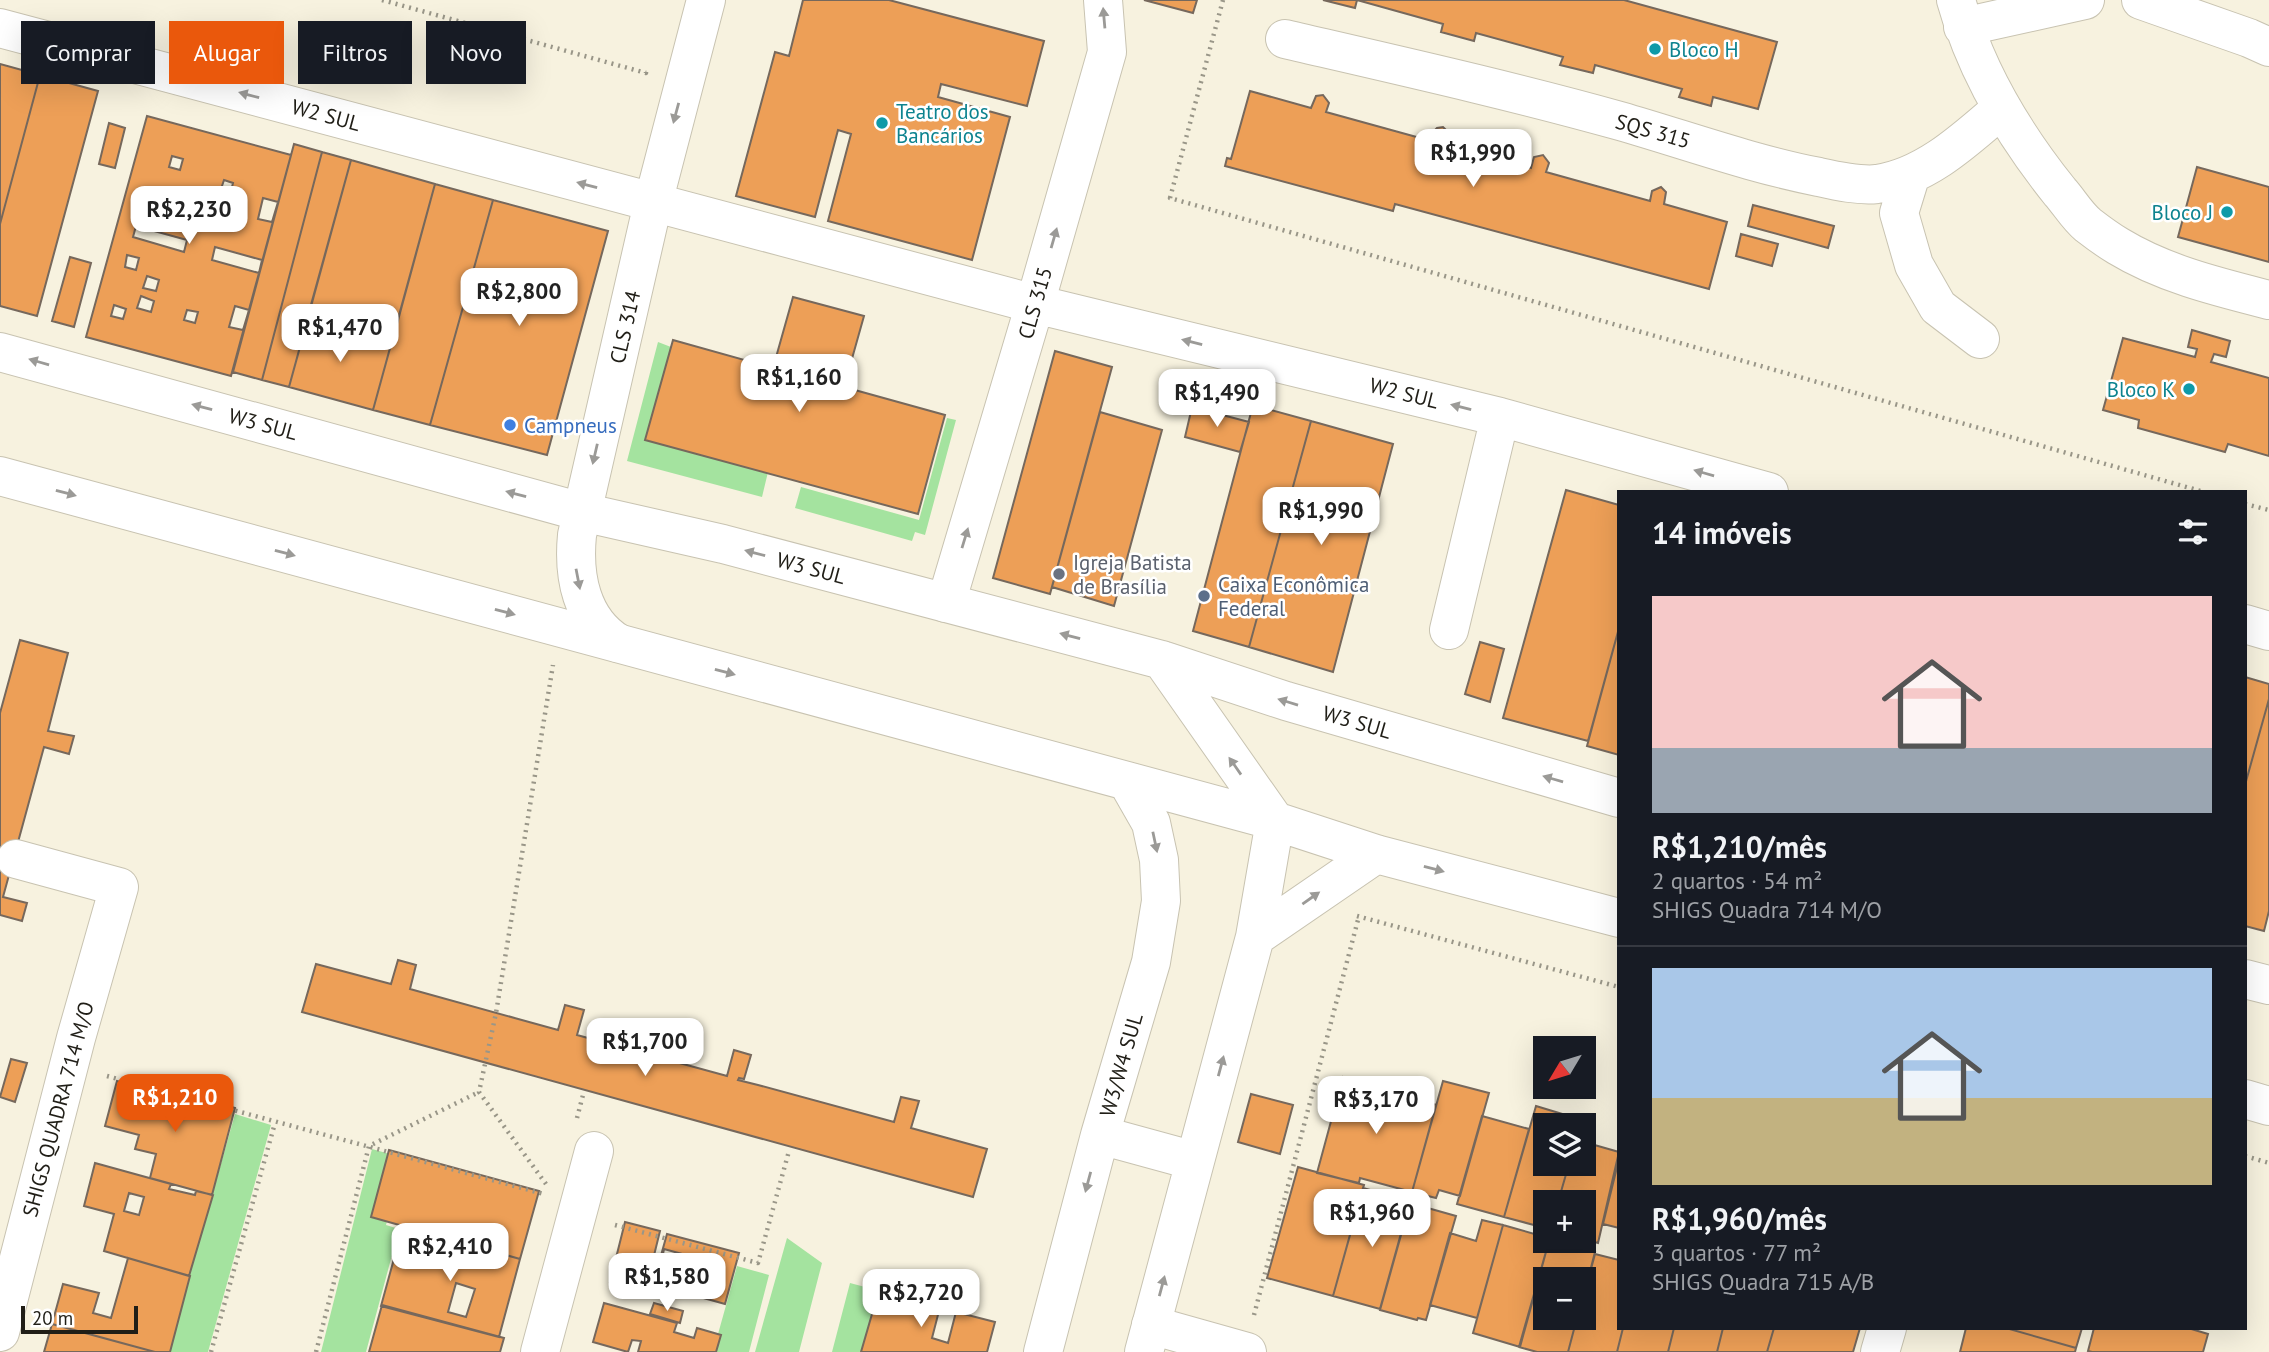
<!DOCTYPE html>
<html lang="pt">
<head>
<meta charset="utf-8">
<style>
	:root { --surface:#171b24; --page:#242831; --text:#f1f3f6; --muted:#9ea1a6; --line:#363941; --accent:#ea580c }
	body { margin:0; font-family:"PT Sans",sans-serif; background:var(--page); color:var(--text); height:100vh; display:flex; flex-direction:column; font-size:26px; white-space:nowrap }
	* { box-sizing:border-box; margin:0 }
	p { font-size:23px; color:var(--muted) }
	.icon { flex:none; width:38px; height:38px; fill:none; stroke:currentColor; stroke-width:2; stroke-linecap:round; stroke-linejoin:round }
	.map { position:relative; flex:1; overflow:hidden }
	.details { position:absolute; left:1617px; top:490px; width:630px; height:840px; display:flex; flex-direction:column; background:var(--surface); border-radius:0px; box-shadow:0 7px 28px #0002 }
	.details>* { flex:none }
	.guide { position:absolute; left:21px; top:21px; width:665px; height:63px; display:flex; gap:14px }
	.needle { width:46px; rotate:232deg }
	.fabs { position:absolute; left:1533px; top:1036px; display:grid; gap:14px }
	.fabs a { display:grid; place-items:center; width:63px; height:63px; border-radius:0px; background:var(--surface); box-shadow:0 7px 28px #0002; font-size:35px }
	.scale { position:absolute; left:21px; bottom:18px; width:117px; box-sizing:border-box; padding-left:7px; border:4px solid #201e17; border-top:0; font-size:19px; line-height:24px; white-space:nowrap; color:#201e17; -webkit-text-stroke:5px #fff; paint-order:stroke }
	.price { position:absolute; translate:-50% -60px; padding:0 16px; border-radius:14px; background:#fff; color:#222; font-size:23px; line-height:46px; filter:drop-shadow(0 2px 4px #0008) }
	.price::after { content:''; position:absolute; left:50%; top:42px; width:21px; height:16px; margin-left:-10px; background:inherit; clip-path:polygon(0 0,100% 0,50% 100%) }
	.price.on { background:var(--accent); color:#fff }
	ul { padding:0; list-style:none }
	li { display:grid; align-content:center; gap:14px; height:371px; padding:0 35px }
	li+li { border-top:2px solid var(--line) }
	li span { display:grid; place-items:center; height:217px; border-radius:0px; color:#555 }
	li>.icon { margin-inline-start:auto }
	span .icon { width:126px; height:126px; fill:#fffc; stroke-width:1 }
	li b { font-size:30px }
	h2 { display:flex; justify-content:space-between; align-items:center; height:84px; padding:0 35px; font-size:30px }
	.chip { padding:0 24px; border-radius:0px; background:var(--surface); box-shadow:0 7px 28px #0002; font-size:24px; line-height:63px }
	.chip.on { background:var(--accent); color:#fff }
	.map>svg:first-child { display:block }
	.green { fill:#a4e39f }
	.building { fill:#ed9f57; stroke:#76685c; stroke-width:2; fill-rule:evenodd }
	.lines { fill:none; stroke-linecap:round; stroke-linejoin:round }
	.minor-casing { stroke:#c8c3b1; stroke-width:40 }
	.major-casing { stroke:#c8c3b1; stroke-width:40 }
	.path { stroke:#999688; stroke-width:4.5; stroke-dasharray:2 5; stroke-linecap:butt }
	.minor { stroke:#fff; stroke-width:38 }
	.major { stroke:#fff; stroke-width:38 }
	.oneway { fill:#9b9a97 }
	.culture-dot { fill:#0f9aa8; stroke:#fff; stroke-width:2.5 }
	.shop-dot { fill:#3f7fe0; stroke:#fff; stroke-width:2.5 }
	.worship-dot { fill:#6b7280; stroke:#fff; stroke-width:2.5 }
	.service-dot { fill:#5c6f8a; stroke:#fff; stroke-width:2.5 }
	.labels { text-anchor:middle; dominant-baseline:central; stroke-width:5; stroke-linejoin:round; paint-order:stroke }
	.culture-label { font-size:21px; fill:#0d838f; stroke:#fff; text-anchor:start }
	.street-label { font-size:21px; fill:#201e17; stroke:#fff }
	.shop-label { font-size:21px; fill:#366cbe; stroke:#fff; text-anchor:start }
	.worship-label { font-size:21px; fill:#5b616d; stroke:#fff; text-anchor:start }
	.service-label { font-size:21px; fill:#4e5e75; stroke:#fff; text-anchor:start }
</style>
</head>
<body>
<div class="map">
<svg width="2269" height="1352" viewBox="0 0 2269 1352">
	<rect width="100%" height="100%" fill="#f7f2df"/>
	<path class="green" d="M658,342L671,347L768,472L762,497L627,461Z
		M947,418L956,420L925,535L915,532L912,541L795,508L801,487L919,520Z
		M235,1114L271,1125L208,1352H168Z
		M372,1149L418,1162L401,1167L386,1225L399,1229L366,1352H321Z
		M787,1238L822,1263L799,1352H755Z
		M737,1266L769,1275L749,1352H713Z
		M850,1283L880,1291L864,1352H832Z"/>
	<path class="building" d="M803,0H889L1044,41L1027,106L941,84L938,97L1010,117L972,260L828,221L851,134L838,130L815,217L736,196L775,52L789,56Z
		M1144,0H1197L1193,13Z
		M1323,0H1624L1777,42L1758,109L1713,97L1711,106L1679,97L1682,89L1595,65L1593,73L1560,65L1563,57L1476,33L1474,41L1441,32L1443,24L1357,0L1355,8Z
		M0,64L40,75L0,224Z
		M40,75L98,91L37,316L0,306V224Z
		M1250,91L1311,108L1316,96L1323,95L1329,103L1326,112L1431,141L1434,131L1437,128L1443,127L1448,132L1447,145L1531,168L1534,157L1543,155L1549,163L1546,172L1650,201L1652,191L1661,187L1666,192L1664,204L1727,222L1709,289L1395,204L1393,211L1225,166L1227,158L1231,159Z
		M147,116L291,155L231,376L86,337ZM172,156L183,159L180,170L169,167ZM224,180L233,183L230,195L220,192ZM144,198L154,201L151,212L140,208ZM263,198L278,202L272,222L258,219ZM216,202L227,205L224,215L214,213ZM136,226L187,240L184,252L133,237ZM215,247L262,260L259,273L212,260ZM127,255L139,258L136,270L125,267ZM147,276L159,280L156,291L143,288ZM141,296L154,301L151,312L137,308ZM114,305L126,309L123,319L111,316ZM235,306L249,310L243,330L229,327ZM187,310L198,312L195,323L184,320Z
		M109,123L125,128L115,168L99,164Z
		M294,144L322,152L262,380L233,372Z
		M322,152L351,160L289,387L262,380Z
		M351,160L435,184L394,335L309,312Z
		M2197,167L2269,187V262L2178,237Z
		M435,184L493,200L430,425L373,410Z
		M493,200L608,231L547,455L430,425Z
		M1753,205L1834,226L1828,248L1748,226Z
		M1741,234L1778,244L1772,266L1736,256Z
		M70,257L91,263L74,327L52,321Z
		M793,297L864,316L844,387L945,415L918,514L645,440L673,340L773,368Z
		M308,318L392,341L373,410L289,387Z
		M2192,330L2230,341L2226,357L2214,354L2211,362L2269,378V456L2228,444L2225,452L2138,428L2139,420L2103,410L2123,338L2195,357L2197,349L2188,347Z
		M1055,351L1112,367L1050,594L993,578Z
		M1253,405L1311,421L1249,647L1193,631Z
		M1192,407L1249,422L1240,452L1185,437Z
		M1100,412L1162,430L1114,606L1052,587Z
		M1311,421L1393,444L1333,672L1249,647Z
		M1566,490L1619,505V628L1588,741L1503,718Z
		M1619,628V755L1587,746Z
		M20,640L68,653L48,731L74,736L69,754L44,747L3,897L27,903L22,921L0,915V713Z
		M1480,642L1504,649L1490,702L1465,694Z
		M2245,677L2269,684V699L2245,785Z
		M2269,699V911L2264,931L2245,926V785Z
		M398,960L416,965L410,989L558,1030L565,1005L584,1010L577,1035L727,1076L734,1050L751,1055L744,1079L739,1078L738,1080L758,1085L894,1122L901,1097L919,1101L911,1128L987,1149L973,1197L302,1012L316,964L391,984Z
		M11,1059L27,1063L15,1102L0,1097Z
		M1343,1077L1436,1105L1412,1192L1360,1178L1359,1183L1317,1173Z
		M117,1081L137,1086L140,1095L152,1098L153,1093L172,1098L174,1091L235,1108L212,1195L150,1178L156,1154L135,1149L139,1135L105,1126Z
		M1443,1081L1489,1093L1460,1196L1439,1190L1436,1198L1412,1192Z
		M1251,1094L1293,1105L1280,1154L1238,1142Z
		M1536,1106L1582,1120L1580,1125H1545V1164H1569L1558,1202H1545V1228L1504,1217Z
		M1482,1116L1529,1129L1504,1217L1457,1204Z
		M1584,1142L1619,1152L1598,1243L1584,1239V1202H1558L1569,1164H1584Z
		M389,1150L539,1191L520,1259L371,1217Z
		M1619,1159V1228L1603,1224Z
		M95,1163L171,1184L169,1189L195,1195L196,1191L213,1195L189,1276L104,1251L114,1214L84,1206ZM129,1193L144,1197L139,1215L124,1211Z
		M1298,1167L1364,1185L1333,1296L1267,1278Z
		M1363,1188L1410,1201L1380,1309L1333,1296Z
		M1410,1203L1456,1216L1426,1320L1418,1318L1417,1320L1380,1310Z
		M1482,1220L1503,1225L1477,1318L1430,1305L1450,1233L1476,1241Z
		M625,1222L660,1231L645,1292L610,1282Z
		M1503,1225L1545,1237V1241H1549L1520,1347L1473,1333Z
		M403,1226L467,1245L462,1262L481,1266L485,1249L520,1259L499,1337L381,1306ZM456,1283L475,1289L466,1317L448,1312Z
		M667,1234L739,1253L725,1304L653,1284Z
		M1549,1241H1557L1595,1252L1584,1295V1279H1545V1318H1577L1568,1352H1537L1519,1347Z
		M664,1249L704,1260L701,1270L662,1259Z
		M1595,1254L1619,1260V1328H1623L1617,1352H1568L1577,1318H1584V1295Z
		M128,1258L190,1276L170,1352H155L52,1324L63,1284L99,1293L93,1313L111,1318Z
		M661,1261L701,1272L697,1283L658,1271Z
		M879,1290L940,1307L932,1338L948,1343L956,1312L995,1322L987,1352H861Z
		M604,1303L677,1323L674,1332L694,1338L697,1328L721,1335L716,1352H638L641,1341L632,1340L628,1352L593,1342Z
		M654,1303L683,1311L680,1323L650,1314Z
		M382,1305L504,1338L500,1352H369Z
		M52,1324L107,1339L155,1352H44Z
		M1623,1328H1674L1668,1352H1617Z
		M1674,1328H1723L1717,1352H1668Z
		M1723,1328H1774L1767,1352H1717Z
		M1774,1328H1860L1853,1352H1767Z
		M1966,1328H2006L2076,1348L2075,1352H1960Z
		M2006,1328H2082L2076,1348Z
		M2094,1328H2188L2208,1334L2203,1352H2092L2088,1351Z"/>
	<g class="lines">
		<g class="minor-casing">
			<path id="minor" d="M1956,0C1975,69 2015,136 2060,192C2069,202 2077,216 2088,225C2097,232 2108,240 2118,246C2164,274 2218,287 2269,300
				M2141,0L2249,38L2269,47
				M1963,27L2085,0
				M0,28L1035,304L1500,417L1769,492
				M1285,39C1397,65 1509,90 1620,121C1686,140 1752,164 1819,177C1837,181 1859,186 1877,184C1926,177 1966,139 2002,108
				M1911,174L1899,213L1914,265L1938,307L1980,339
				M946,603L1035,304L1107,52L1103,0
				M2245,624L2269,631
				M1449,630L1500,417
				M618,643C581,620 573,576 577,535L653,203L706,0
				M1151,1325L1247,1352
				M0,1332L76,1038L119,887L16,859
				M540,1352L594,1151
				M1880,1352L1887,1328"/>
		</g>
		<g class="major-casing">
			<path id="major" d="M0,352L582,512L723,544L1162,660L1286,701L1619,798
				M0,476L1275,821L1376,854L1619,918
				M1162,660L1275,821
				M1255,937L1376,854
				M2245,979L2269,985
				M2245,1099L2269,1106
				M1100,1135L1195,1161
				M1043,1352L1100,1135L1151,962L1161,901L1159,860L1151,823L1127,781
				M1144,1352L1255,937L1275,821"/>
		</g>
		<path class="path" d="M382,0L646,73V71
			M1223,0L1170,198L2204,492
			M2245,504L2269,510
			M1357,916L1619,987
			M107,1076L544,1194
			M577,1118L583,1095
			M2245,1156L2269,1163
			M546,1184L479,1092L496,1013L553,665
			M615,1225L758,1263L789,1151
			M1254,1315L1359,916
			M211,1352L275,1123
			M316,1352L369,1146L479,1092"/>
		<use href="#minor" class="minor"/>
		<use href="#major" class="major"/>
	</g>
	<defs><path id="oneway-solid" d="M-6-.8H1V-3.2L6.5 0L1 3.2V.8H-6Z" transform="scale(1.75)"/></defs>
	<g class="oneway">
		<use href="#oneway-solid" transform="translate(1104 18) rotate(-95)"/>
		<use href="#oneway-solid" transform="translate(249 95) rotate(-165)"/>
		<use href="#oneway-solid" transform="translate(676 113) rotate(105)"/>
		<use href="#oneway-solid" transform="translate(587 185) rotate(-165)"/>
		<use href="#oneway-solid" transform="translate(1054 238) rotate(-74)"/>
		<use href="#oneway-solid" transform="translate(1192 342) rotate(-166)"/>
		<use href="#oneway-solid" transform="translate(39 362) rotate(-164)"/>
		<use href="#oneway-solid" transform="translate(202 407) rotate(-165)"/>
		<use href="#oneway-solid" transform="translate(1461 407) rotate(-166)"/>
		<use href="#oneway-solid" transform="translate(595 454) rotate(103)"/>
		<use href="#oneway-solid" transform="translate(1704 473) rotate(-164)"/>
		<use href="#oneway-solid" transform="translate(66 493) rotate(15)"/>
		<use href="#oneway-solid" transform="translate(516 494) rotate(-165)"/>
		<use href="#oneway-solid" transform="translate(965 538) rotate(-73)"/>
		<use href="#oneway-solid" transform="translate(285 553) rotate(15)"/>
		<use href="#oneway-solid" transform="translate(755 553) rotate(-165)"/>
		<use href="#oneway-solid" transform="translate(578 579) rotate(79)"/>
		<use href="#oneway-solid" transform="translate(505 612) rotate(15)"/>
		<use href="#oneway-solid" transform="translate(1070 636) rotate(-165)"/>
		<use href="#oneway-solid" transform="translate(725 672) rotate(15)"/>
		<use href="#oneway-solid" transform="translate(1288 702) rotate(-163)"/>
		<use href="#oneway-solid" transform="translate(1235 766) rotate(-125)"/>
		<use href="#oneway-solid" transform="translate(1553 779) rotate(-164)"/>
		<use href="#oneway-solid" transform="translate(1155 842) rotate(78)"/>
		<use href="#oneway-solid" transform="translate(1434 869) rotate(15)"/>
		<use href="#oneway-solid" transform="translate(1311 898) rotate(-35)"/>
		<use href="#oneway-solid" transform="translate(1221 1066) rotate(-75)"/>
		<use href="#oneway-solid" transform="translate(1088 1182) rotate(105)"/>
		<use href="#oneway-solid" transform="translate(1162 1286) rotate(-75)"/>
	</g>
	<g class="culture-dot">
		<circle cx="1655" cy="49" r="7"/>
		<circle cx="882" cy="123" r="7"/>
		<circle cx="2227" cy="212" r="7"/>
		<circle cx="2189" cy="389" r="7"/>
	</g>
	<circle class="shop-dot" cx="510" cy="425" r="7"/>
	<circle class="worship-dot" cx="1059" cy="574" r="7"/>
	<circle class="service-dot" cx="1204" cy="596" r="7"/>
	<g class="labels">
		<g class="culture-label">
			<text x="1669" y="49">Bloco H</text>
			<text x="896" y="111">Teatro dos<tspan x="896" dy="24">Bancários</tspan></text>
			<text x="2213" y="212" text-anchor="end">Bloco J</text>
			<text x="2175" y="389" text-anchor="end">Bloco K</text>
		</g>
		<g class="street-label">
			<text transform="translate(326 115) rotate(15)">W2 SUL</text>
			<text transform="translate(1653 131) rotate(16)">SQS 315</text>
			<text transform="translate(1035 303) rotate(-74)">CLS 315</text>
			<text transform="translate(625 327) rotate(-77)">CLS 314</text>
			<text transform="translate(1404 393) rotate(14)">W2 SUL</text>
			<text transform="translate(263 424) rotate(15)">W3 SUL</text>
			<text transform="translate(811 568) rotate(15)">W3 SUL</text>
			<text transform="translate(1357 722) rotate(16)">W3 SUL</text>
			<text transform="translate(1121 1065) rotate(-74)">W3/W4 SUL</text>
			<text transform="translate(58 1109) rotate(-75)">SHIGS QUADRA 714 M/O</text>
		</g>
		<g class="shop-label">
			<text x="524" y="425">Campneus</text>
		</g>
		<g class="worship-label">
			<text x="1073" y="562">Igreja Batista<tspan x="1073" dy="24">de Brasília</tspan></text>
		</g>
		<g class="service-label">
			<text x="1218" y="584">Caixa Econômica<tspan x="1218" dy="24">Federal</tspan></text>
		</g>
	</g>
</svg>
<div class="fabs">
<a><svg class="needle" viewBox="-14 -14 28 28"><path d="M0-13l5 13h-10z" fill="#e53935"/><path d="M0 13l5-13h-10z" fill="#9ea1a6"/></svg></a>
<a><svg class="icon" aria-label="layers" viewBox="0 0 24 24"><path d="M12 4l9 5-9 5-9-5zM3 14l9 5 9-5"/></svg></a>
<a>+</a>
<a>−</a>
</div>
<div class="scale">20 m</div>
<b class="price" style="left:1473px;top:189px">R$1,990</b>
<b class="price" style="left:189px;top:246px">R$2,230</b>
<b class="price" style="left:519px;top:328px">R$2,800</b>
<b class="price" style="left:340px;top:364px">R$1,470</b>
<b class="price" style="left:799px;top:414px">R$1,160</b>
<b class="price" style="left:1217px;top:429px">R$1,490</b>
<b class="price" style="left:1321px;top:547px">R$1,990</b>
<b class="price" style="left:645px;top:1078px">R$1,700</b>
<b class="price on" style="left:175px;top:1134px">R$1,210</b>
<b class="price" style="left:1376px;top:1136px">R$3,170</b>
<b class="price" style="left:1372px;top:1249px">R$1,960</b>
<b class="price" style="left:450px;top:1283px">R$2,410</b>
<b class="price" style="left:667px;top:1313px">R$1,580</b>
<b class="price" style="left:921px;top:1329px">R$2,720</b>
<div class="guide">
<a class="chip">Comprar</a>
<a class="chip on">Alugar</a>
<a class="chip">Filtros</a>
<a class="chip">Novo</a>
</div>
<section class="details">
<h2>14 imóveis<svg class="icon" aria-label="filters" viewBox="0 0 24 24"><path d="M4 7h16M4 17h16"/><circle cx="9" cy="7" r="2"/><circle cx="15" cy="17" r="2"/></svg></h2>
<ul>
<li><span style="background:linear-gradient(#f6c9c9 70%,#9aa5b1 0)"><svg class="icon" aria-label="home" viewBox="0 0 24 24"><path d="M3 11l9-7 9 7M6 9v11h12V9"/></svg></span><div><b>R$1,210/mês</b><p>2 quartos · 54 m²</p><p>SHIGS Quadra 714 M/O</p></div></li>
<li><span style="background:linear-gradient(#a9c7e8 60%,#c2b280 0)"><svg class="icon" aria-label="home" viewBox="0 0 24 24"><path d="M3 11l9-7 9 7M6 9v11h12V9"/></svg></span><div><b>R$1,960/mês</b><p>3 quartos · 77 m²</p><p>SHIGS Quadra 715 A/B</p></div></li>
</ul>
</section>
</div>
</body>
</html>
